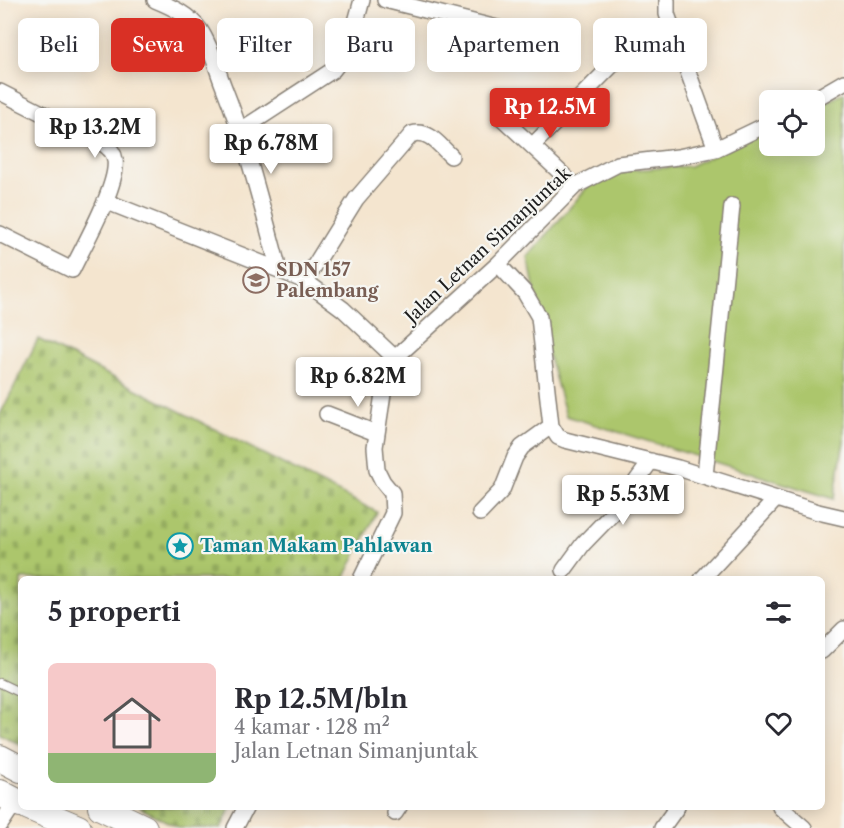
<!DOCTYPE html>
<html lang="id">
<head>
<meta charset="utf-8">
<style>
	:root { --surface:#fff; --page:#f2f2f3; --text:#2b2b33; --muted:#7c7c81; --accent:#d93025 }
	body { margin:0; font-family:"Libre Caslon Text",serif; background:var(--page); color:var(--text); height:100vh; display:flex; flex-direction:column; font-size:22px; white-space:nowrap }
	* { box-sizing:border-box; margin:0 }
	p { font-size:20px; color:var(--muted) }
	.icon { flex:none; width:33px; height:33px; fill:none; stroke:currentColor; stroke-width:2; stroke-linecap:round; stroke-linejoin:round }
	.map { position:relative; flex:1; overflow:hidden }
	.sheet { position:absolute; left:18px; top:576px; width:807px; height:234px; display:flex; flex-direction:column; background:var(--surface); border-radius:9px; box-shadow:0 3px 15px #0003 }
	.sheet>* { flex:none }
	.hud { position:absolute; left:18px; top:18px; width:808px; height:54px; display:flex; gap:12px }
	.controls { position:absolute; left:759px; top:90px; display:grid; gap:12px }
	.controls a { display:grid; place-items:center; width:66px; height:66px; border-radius:9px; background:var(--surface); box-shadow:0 3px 15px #0003; font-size:30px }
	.price { position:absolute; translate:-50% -51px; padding:0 14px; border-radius:6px; background:#fff; color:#222; font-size:20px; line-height:39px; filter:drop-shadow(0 2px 3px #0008) }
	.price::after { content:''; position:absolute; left:50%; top:36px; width:18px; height:14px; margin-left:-9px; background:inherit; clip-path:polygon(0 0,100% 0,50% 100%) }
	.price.active { background:var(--accent); color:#fff }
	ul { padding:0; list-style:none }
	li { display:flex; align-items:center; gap:18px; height:150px; padding:0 30px }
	li span { display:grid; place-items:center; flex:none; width:168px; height:120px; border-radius:9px; color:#555 }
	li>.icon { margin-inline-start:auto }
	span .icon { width:72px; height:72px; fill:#fffc; stroke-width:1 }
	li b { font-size:26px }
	h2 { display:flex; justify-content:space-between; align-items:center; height:72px; padding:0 30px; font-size:26px }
	.pill { padding:0 21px; border-radius:9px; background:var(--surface); box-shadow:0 3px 15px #0003; font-size:21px; line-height:54px }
	.pill.active { background:var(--accent); color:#fff }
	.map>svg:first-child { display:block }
	.green { fill:#acc66c; stroke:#647144; stroke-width:1.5 }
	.cemetery { fill:url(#cemetery-stones); stroke:#647144; stroke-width:1.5 }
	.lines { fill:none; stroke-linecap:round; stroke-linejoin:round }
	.service-casing { stroke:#888076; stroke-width:10 }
	.minor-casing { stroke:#888076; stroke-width:18 }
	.trunk-casing { stroke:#888076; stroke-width:28 }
	.service { stroke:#fff; stroke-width:8 }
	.minor { stroke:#fff; stroke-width:15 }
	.trunk { stroke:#fff; stroke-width:26 }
	.labels { text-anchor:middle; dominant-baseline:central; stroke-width:4.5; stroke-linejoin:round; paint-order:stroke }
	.street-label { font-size:18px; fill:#1c1c1c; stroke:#f6f6f2 }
	.education-label { font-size:18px; font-weight:bold; fill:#785e54; stroke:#f6f6f2; text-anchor:start }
	.culture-label { font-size:18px; font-weight:bold; fill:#0d838f; stroke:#f6f6f2; text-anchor:start }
</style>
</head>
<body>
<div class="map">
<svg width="844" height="828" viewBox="0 0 844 828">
	<defs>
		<pattern id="cemetery-stones" width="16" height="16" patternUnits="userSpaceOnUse" patternTransform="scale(1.5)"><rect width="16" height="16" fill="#acc66c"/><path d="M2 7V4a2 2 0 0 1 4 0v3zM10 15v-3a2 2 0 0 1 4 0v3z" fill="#93aa5d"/></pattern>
	</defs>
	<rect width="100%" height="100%" fill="#f6f6f2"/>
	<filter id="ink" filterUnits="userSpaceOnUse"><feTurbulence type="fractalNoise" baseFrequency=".0167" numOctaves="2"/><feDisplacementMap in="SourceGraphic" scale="12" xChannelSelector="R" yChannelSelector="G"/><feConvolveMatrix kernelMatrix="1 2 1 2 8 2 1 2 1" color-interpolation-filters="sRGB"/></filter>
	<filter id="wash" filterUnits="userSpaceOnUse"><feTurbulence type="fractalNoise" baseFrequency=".008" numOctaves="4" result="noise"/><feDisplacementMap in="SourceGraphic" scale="24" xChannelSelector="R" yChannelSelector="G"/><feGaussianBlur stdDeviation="1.35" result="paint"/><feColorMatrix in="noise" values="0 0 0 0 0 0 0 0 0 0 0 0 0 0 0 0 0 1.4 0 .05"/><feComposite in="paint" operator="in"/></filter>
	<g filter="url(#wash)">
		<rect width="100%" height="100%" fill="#f4e5cf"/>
		<path class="green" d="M844,93V441L834,499L566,416L546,346L528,257L600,172L690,166L769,128L770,146H814L815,107Z"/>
		<path class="cemetery" d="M38,339L377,512L344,579H21V745L0,734V415Z
			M139,807H231L221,828H179Z"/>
	</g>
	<g filter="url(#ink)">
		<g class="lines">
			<g class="service-casing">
				<path id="service" d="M0,683L21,693"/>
			</g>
			<g class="minor-casing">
				<path id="minor" d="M155,0C172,7 189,15 200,30C211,46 216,67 223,85C247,145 262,207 279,270L305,281L343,309L395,358
					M385,0L545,40
					M667,0V14L716,149
					M0,92L105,145C111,150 114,153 115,160C119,184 83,247 72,270L0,234
					M813,100L844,82
					M501,117L575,186
					M241,130L333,70C350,50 355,25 362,0
					M533,145L642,35
					M105,201L279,270
					M498,264L525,293L539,317L551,426L558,437L565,440L678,468L818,512L844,518
					M305,281L356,199L412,134C429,129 440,146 451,156
					M327,414L376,433
					M705,476L732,206
					M480,513L502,490L515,457L522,447L551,426
					M564,570L583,544L613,513L651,461
					M361,579L393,513L392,493L383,482L377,470L375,447L386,374L395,358L498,264L575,186L618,164L678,157L716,149L770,123
					M702,579L776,499
					M822,651L844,629
					M780,807L804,828
					M395,813L399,807
					M0,825L16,801
					M235,828L246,807
					M662,828L677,807"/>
			</g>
			<g class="trunk-casing">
				<path id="trunk" d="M0,758L21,769
					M0,793L21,804
					M29,807L78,828
					M101,807L144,828"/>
			</g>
			<use href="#service" class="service"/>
			<use href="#minor" class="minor"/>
			<use href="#trunk" class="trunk"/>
		</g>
	</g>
	<defs>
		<g id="school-ring" transform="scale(1.35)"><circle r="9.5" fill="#f6f6f2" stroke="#8d6e63" stroke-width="1.5"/><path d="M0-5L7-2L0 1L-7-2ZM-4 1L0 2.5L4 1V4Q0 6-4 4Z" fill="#8d6e63"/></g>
		<g id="sight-ring" transform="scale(1.35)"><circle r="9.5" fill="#f6f6f2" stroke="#0f9aa8" stroke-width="1.5"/><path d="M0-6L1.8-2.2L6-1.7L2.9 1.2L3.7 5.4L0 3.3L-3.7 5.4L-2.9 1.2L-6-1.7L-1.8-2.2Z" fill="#0f9aa8"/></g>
	</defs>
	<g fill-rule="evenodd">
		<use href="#school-ring" x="256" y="280"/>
		<use href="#sight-ring" x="180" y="546"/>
	</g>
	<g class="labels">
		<g class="street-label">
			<text transform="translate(488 245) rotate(-43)">Jalan Letnan Simanjuntak</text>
		</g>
		<g class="education-label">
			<text x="276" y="270">SDN 157<tspan x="276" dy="21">Palembang</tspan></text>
		</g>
		<g class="culture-label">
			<text x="200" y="546">Taman Makam Pahlawan</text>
		</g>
	</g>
</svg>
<div class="controls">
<a><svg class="icon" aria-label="locate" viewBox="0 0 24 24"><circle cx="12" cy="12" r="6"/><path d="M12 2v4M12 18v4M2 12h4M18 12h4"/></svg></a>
</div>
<b class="price active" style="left:550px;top:139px">Rp 12.5M</b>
<b class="price" style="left:95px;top:159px">Rp 13.2M</b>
<b class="price" style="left:271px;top:175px">Rp 6.78M</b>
<b class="price" style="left:358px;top:408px">Rp 6.82M</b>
<b class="price" style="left:623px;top:526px">Rp 5.53M</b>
<div class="hud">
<a class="pill">Beli</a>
<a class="pill active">Sewa</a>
<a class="pill">Filter</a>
<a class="pill">Baru</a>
<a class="pill">Apartemen</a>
<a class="pill">Rumah</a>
</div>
<section class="sheet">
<h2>5 properti<svg class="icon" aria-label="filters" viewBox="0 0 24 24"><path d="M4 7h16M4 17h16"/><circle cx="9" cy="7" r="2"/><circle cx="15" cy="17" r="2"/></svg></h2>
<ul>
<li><span style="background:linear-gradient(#f6c9c9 75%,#8fb573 0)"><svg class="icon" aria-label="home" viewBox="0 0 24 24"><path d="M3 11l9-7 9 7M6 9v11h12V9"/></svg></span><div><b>Rp 12.5M/bln</b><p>4 kamar · 128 m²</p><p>Jalan Letnan Simanjuntak</p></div><svg class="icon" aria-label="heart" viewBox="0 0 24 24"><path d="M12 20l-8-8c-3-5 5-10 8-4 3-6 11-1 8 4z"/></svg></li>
</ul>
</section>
</div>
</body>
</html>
